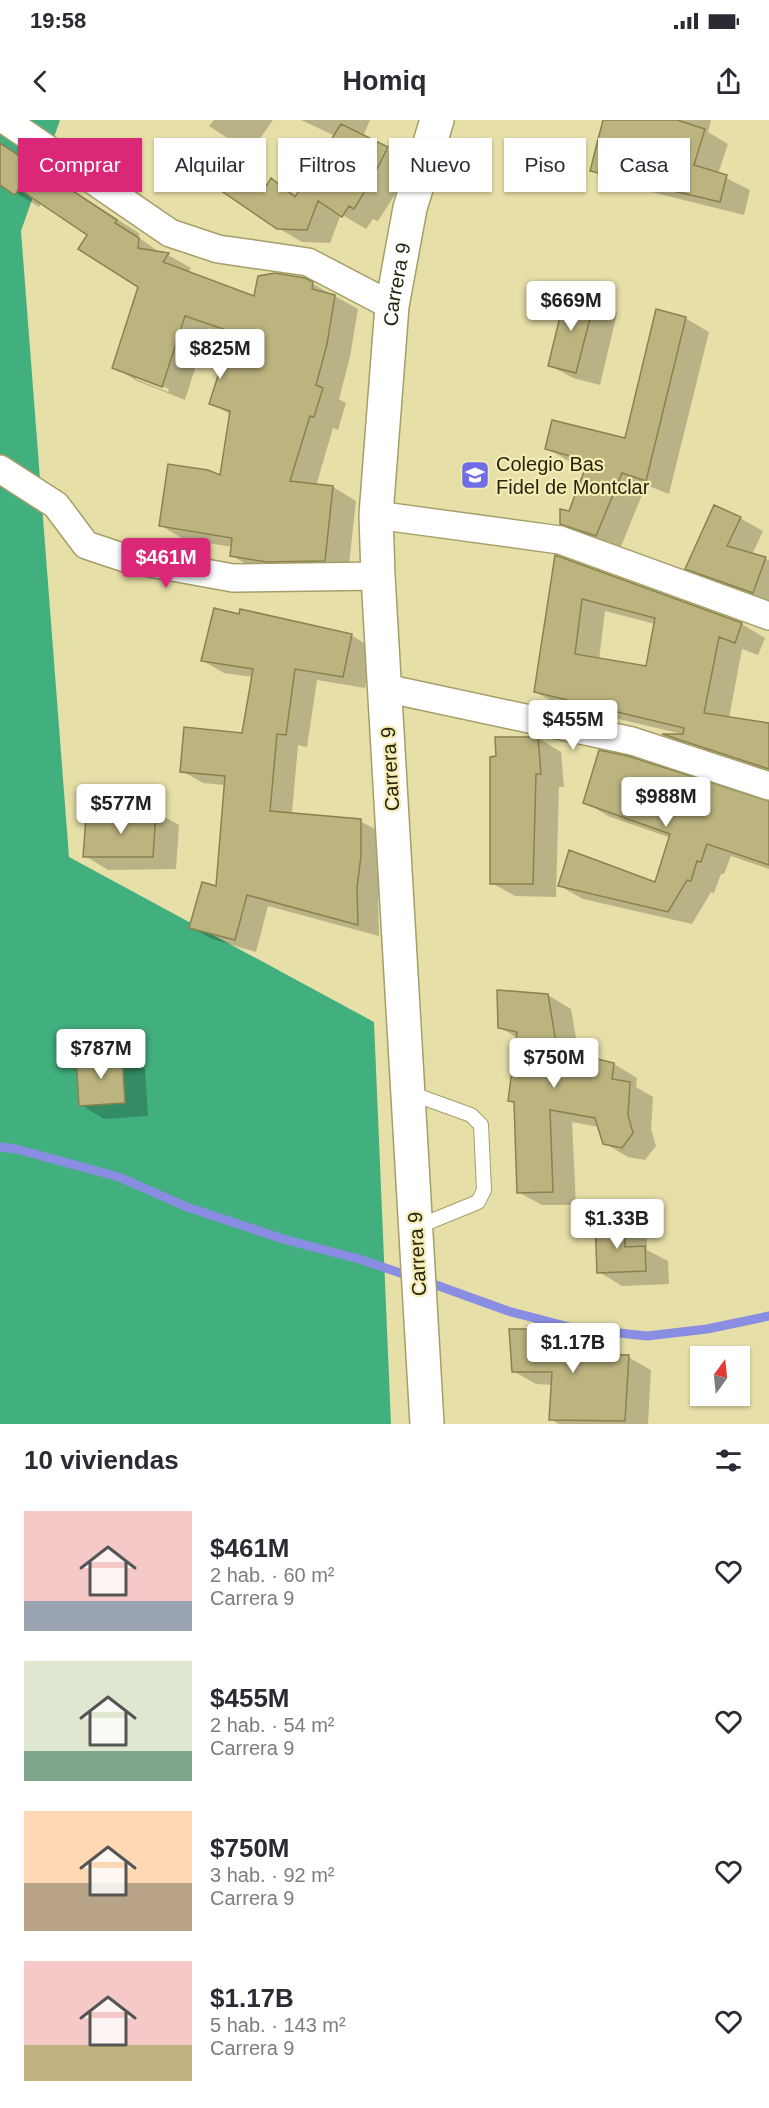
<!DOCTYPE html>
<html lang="es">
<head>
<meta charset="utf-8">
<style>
	:root { --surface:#fff; --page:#f7f7f7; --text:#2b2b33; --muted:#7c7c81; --accent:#db2777 }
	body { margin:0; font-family:Arial,sans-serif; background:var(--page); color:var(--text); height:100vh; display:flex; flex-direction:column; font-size:22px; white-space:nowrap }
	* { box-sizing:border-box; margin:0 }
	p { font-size:20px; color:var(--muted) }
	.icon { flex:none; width:33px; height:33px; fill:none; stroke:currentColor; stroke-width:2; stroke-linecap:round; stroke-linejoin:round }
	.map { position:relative; height:1304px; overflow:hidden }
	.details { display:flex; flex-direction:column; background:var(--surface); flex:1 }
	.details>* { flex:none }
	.banner { position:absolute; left:18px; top:18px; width:734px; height:54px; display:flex; gap:12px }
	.needle { width:39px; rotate:15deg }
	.controls { position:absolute; left:690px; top:1226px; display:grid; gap:12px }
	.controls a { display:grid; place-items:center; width:60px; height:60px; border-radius:0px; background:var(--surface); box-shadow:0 2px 4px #0004; font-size:30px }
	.price { position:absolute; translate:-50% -51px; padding:0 14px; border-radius:6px; background:#fff; color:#222; font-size:20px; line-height:39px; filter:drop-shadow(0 2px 3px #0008) }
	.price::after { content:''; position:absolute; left:50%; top:36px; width:18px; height:14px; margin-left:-9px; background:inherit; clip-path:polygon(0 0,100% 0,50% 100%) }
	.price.current { background:var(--accent); color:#fff }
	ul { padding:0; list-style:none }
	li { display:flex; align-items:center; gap:18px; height:150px; padding:0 24px }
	li span { display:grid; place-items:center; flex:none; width:168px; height:120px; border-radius:0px; color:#555 }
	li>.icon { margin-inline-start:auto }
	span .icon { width:72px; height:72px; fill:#fffc; stroke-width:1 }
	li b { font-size:26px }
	h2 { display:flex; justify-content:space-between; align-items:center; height:72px; padding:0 24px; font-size:26px }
	.chip { padding:0 21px; border-radius:0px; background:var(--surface); box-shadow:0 2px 4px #0004; font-size:21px; line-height:54px }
	.chip.current { background:var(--accent); color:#fff }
	.status { display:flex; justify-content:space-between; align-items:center; height:42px; padding:0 30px; background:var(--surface); direction:ltr }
	.status svg { height:16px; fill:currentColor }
	header { display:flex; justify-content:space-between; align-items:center; height:78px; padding:0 24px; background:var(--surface); font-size:27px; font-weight:700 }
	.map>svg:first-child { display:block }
	.forest { fill:#42af7e }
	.shadow { fill:#0003; fill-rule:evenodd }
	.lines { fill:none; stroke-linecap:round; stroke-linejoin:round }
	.stream { stroke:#8a8ee3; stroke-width:9 }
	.building { fill:#bcb47f; stroke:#89824e; stroke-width:1.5; fill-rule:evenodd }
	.lane-casing { stroke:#a69e69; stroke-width:16 }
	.street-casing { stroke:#a69e69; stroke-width:30 }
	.highway-casing { stroke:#a69e69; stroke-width:36 }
	.lane { stroke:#fff; stroke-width:14 }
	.street { stroke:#fff; stroke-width:27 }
	.highway { stroke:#fff; stroke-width:33 }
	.labels { text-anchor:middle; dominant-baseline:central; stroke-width:4.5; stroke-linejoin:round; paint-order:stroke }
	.street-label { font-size:20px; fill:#27240e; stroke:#f4ecb5 }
	.poi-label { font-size:20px; fill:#27240e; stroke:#f4ecb5; text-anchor:start }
</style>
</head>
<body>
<div class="status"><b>19:58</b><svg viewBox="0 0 49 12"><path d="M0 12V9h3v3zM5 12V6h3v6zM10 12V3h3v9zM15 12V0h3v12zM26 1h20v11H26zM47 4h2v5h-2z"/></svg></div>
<header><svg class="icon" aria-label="back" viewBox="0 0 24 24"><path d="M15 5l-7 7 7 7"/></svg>Homiq<svg class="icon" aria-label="share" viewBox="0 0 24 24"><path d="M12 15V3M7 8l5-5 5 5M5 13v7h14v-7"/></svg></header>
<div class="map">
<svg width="769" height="1304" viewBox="0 0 769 1304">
	<rect width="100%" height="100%" fill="#e7dfa8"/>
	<path class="forest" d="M0,0H60L21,111L69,737L374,902L391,1304H0Z"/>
	<path class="shadow" d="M214,0H273L250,33L209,6Z
		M301,0H370L363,17L411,42L394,76L378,101L373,99L366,109L341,94L330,123L302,122L278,108L214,30L268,65L271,60L298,76L335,16Z
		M621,0H711L708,12L728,24L718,54L750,70L744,95L615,63L592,50Z
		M0,23L140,114L138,117L162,134L168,135L191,148L188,153L255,178L304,159L358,189L350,237L339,279L346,283L338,310L333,308L316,366L333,367L356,381L348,454L254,449L231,435L233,427L183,419L160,405L222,357L231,295L211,283L232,217L208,208L185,280L137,261L114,247L140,166L89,115L42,83L39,87L0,63ZM136,256L169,269L168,272L136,259Z
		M594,180L617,193L600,265L573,258L549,245Z
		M685,198L709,212L669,374L646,365L620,429L585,417L561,403L570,392L587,346L570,342L547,328L626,320Z
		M740,398L763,411L752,435L769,440V483L710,461L687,448Z
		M556,437L742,504L765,518L758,535L742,529L729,598L769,605V654L687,627L668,616L682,614L559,585L535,572ZM605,491L655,504L647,547L599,540Z
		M351,515L372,528L365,568L317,560L307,627L298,625L292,694L360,701L382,713V749L378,780L379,816L268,786L256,832L212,819L191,807L218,768L225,665L203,663L182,651L243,614L253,557L224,553L203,541Z
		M538,618L561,632L564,667H559L556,777L515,776L492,763Z
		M585,682L769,683V749L731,736L724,754H721L714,773L711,772L692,804L583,779L560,766L656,764L671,718L608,696Z
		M156,692L179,705L176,749L108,750L85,736L121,698Z
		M548,875L571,889L579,936L614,944L637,958L636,967L653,977L651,1009L656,1026L645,1040L628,1037L604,1023L599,1007L572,1002L576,1085H542L518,1072L515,984L510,981L518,918L499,907Z
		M121,936L145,949L148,996L104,999L81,985Z
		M623,1101L647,1115V1130L668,1141L669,1164L622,1166L599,1152Z
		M581,1211L604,1224V1236L628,1237L651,1250L648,1304H559L550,1299L552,1265L536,1264L513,1251Z"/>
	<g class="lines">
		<path class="stream" d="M0,1027L16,1029L119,1057L187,1087L283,1119L359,1139L412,1157
			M425,1161L508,1191L573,1208L647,1216L707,1209L769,1196"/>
	</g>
	<path class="building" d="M603,0H677L705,9L694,45L727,55L720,82L590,51Z
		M341,4L388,27L370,63L354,89L349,86L342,97L318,81L307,110L277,109L195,53L213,28L267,65L271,58L295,77Z
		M0,23L117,100L115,103L139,118L138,128L169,133L163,142L254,176L258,156L275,153L305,158L313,162L312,169L335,175L327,224L316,265L323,268L314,297L310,296L290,361L333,366L325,441L267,442L230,436L232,418L159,406L168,344L208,350L220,355L230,291L209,284L232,212L185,196L162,267L112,248L138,167L78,129L87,115L19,69L15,75L0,65Z
		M566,172L595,179L576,253L548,246Z
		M656,189L686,197L646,361L622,353L596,416L560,404V389L569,391L588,341L545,329L552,300L625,318Z
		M714,385L741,397L727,426L766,437L753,473L685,449Z
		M555,435L742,503L735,523L719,517L704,593L769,603V649L662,614H683L684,608L534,572ZM582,479L655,498L646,546L575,534Z
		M214,488L239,494L240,489L352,514L343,557L295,549L286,615L277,614L270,691L361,699V736L357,767L358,805L247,775L235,820L189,808L202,762L216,766L225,656L180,652L184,607L242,613L253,549L201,541Z
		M495,617H538L541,654H536L533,764H490V637L496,636Z
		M599,630L628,636L769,681V745L707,724L701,742L697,741L691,761L687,760L668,792L558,766L569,730L655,762L670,714L583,683Z
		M140,690H156L153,737H83L86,697H120V691Z
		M497,870L548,874L557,929L614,943L612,959L630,962L628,995L633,1013L622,1028L603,1024L595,998L550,990L553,1072L517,1073L514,982L508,981L517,912L498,908Z
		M122,934L125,983L79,986L76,938Z
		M624,1100L625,1127L645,1126L646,1151L597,1153L595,1101Z
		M509,1209H581L582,1234L629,1235L625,1301L549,1300L552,1252H512Z"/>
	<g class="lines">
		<g class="lane-casing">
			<path id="lane" d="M410,973L471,995L481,1005L484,1070L478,1082L417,1107"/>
		</g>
		<g class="street-casing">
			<path id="street" d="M5,0L170,113L218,129L308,142L392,186
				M0,349L56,385L86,425L128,439L233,458L378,456
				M376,395L560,420L769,496
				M385,568L632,621L769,666"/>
		</g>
		<g class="highway-casing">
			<g id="highway">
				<path id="s1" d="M427,1304L378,456L376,395L392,186L410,88L437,0"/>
			</g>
		</g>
		<use href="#lane" class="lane"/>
		<use href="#street" class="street"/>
		<use href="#highway" class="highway"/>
	</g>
	<defs>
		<g id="school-square" transform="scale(1.5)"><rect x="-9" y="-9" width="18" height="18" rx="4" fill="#706de7" stroke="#f4ecb5"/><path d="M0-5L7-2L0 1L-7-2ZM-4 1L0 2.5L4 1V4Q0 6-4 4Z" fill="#fff"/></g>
	</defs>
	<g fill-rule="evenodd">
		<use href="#school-square" x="475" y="355"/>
	</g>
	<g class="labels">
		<g class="street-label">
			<text stroke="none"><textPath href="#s1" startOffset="1142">Carrera 9</textPath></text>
			<text transform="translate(390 649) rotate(-93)">Carrera 9</text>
			<text transform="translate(417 1134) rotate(-93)">Carrera 9</text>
		</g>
		<g class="poi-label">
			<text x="496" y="344">Colegio Bas<tspan x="496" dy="23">Fidel de Montclar</tspan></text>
		</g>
	</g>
</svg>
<div class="controls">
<a><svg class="needle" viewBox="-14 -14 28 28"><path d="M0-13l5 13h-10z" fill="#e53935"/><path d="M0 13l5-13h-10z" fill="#7c7c81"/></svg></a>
</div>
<b class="price" style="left:571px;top:212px">$669M</b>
<b class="price" style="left:220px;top:260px">$825M</b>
<b class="price current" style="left:166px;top:469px">$461M</b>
<b class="price" style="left:573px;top:631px">$455M</b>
<b class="price" style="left:666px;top:708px">$988M</b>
<b class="price" style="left:121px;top:715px">$577M</b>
<b class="price" style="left:101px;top:960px">$787M</b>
<b class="price" style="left:554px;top:969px">$750M</b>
<b class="price" style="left:617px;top:1130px">$1.33B</b>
<b class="price" style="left:573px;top:1254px">$1.17B</b>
<div class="banner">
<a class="chip current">Comprar</a>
<a class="chip">Alquilar</a>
<a class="chip">Filtros</a>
<a class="chip">Nuevo</a>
<a class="chip">Piso</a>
<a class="chip">Casa</a>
</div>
</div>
<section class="details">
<h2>10 viviendas<svg class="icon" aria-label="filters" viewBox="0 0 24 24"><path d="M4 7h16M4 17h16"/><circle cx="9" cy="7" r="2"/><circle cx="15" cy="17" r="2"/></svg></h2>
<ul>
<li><span style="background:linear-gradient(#f6c9c9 75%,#9aa5b1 0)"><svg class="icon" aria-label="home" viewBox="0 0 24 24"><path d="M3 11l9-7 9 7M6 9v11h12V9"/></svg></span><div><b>$461M</b><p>2 hab. · 60 m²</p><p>Carrera 9</p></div><svg class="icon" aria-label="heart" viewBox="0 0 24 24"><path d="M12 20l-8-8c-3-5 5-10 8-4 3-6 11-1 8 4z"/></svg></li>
<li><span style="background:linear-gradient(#dfe7d0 75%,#7fa58c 0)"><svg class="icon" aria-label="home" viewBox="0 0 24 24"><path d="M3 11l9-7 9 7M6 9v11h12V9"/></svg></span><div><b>$455M</b><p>2 hab. · 54 m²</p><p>Carrera 9</p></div><svg class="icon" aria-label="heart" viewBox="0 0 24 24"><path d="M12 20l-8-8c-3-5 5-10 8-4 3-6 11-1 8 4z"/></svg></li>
<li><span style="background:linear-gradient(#ffd9b3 60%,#b9a48a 0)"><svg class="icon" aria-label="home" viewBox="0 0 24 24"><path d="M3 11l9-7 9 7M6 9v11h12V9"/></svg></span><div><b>$750M</b><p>3 hab. · 92 m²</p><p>Carrera 9</p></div><svg class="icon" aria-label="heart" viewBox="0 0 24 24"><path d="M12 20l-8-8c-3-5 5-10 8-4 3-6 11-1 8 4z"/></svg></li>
<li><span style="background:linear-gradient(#f6c9c9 70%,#c2b280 0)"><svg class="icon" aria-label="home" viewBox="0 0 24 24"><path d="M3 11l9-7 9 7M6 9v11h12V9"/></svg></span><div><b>$1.17B</b><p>5 hab. · 143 m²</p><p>Carrera 9</p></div><svg class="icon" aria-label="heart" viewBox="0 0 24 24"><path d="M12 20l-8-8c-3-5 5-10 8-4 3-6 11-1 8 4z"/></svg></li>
</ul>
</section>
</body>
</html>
